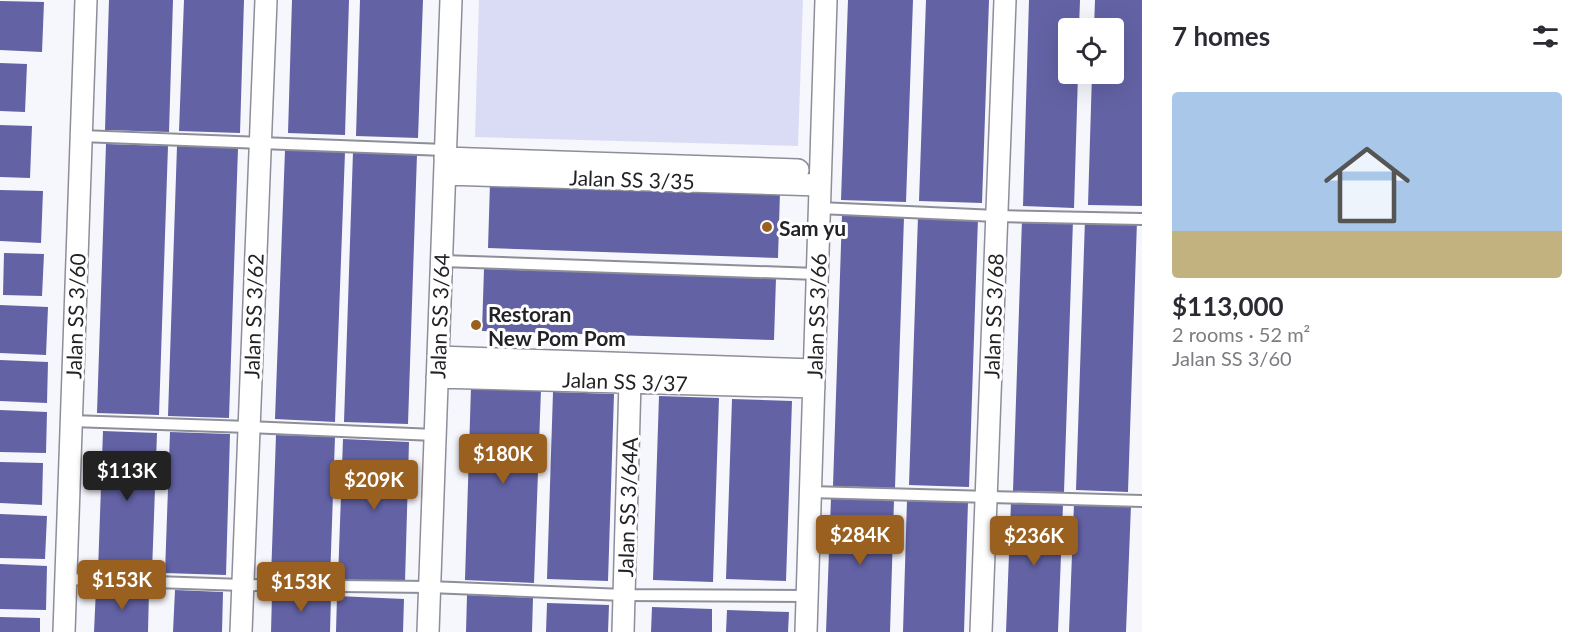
<!DOCTYPE html>
<html lang="en">
<head>
<meta charset="utf-8">
<style>
	:root { --surface:#fff; --page:#f2f2f3; --text:#2b2b33; --muted:#7c7c81; --accent:#9a6020 }
	body { margin:0; font-family:Lato,sans-serif; background:var(--page); color:var(--text); height:100vh; display:flex; flex-direction:column; font-size:22px; white-space:nowrap }
	* { box-sizing:border-box; margin:0 }
	p { font-size:20px; color:var(--muted) }
	.icon { flex:none; width:33px; height:33px; fill:none; stroke:currentColor; stroke-width:2; stroke-linecap:round; stroke-linejoin:round }
	.map { position:relative; flex:1; overflow:hidden }
	.panel { display:flex; flex-direction:column; background:var(--surface); width:450px }
	.panel>* { flex:none }
	.fabs { position:absolute; left:1058px; top:18px; display:grid; gap:12px }
	.fabs a { display:grid; place-items:center; width:66px; height:66px; border-radius:6px; background:var(--surface); box-shadow:0 6px 24px #0002; font-size:30px }
	.price { position:absolute; translate:-50% -51px; padding:0 14px; border-radius:6px; background:var(--accent); color:#fff; font-size:20px; line-height:39px; filter:drop-shadow(0 2px 3px #0008) }
	.price::after { content:''; position:absolute; left:50%; top:36px; width:18px; height:14px; margin-left:-9px; background:inherit; clip-path:polygon(0 0,100% 0,50% 100%) }
	.price.active { background:#222; color:#fff }
	ul { padding:0; list-style:none }
	li { display:grid; align-content:center; gap:12px; height:318px; padding:0 30px }
	li span { display:grid; place-items:center; height:186px; border-radius:6px; color:#555 }
	li>.icon { margin-inline-start:auto }
	span .icon { width:108px; height:108px; fill:#fffc; stroke-width:1 }
	li b { font-size:26px }
	h2 { display:flex; justify-content:space-between; align-items:center; height:72px; padding:0 30px; font-size:26px }
	main { display:flex; flex:1; min-height:0 }
	.map>svg:first-child { display:block }
	.garden { fill:#dadcf6 }
	.building { fill:#6362a5 }
	.lines { fill:none; stroke-linecap:round; stroke-linejoin:round }
	.service-casing { stroke:#8d8e98; stroke-width:14 }
	.minor-casing { stroke:#8d8e98; stroke-width:24 }
	.service { stroke:#fff; stroke-width:10 }
	.minor { stroke:#fff; stroke-width:21 }
	.poi-dot { fill:#9a6020; stroke:#fff; stroke-width:2 }
	.labels { text-anchor:middle; dominant-baseline:central; stroke-width:6; stroke-linejoin:round; paint-order:stroke }
	.street-label { font-size:21px; fill:#232327; stroke:#fff }
	.poi-label { font-size:21px; font-weight:bold; fill:#232327; stroke:#fff; text-anchor:start }
</style>
</head>
<body>
<main>
<div class="map">
<svg width="1142" height="632" viewBox="0 0 1142 632">
	<rect width="100%" height="100%" fill="#f6f6fd"/>
	<path class="garden" d="M479,0H803L798,146L475,137Z"/>
	<path class="building" d="M109,0H173L169,132L105,130Z
		M184,0H244L240,133L179,131Z
		M292,0H349L345,135L288,133Z
		M360,0H423L418,138L356,136Z
		M848,0H913L906,202L841,200Z
		M926,0H989L982,203L919,201Z
		M1029,0H1080L1079,28H1068V74H1078L1074,208L1023,206Z
		M1095,0H1142V206L1088,205L1092,74H1113V28H1094Z
		M0,1L44,2L42,52L0,50Z
		M0,63L27,64L25,112L0,111Z
		M0,125L32,126L30,178L0,177Z
		M106,144L168,146L159,415L97,413Z
		M177,146L238,148L229,418L168,416Z
		M285,150L345,152L335,422L275,419Z
		M353,152L417,154L408,424L344,422Z
		M490,183L780,192L778,258L488,248Z
		M0,190L43,191L41,243L0,241Z
		M842,215L904,217L895,488L833,486Z
		M918,216L978,218L969,487L909,485Z
		M1022,219L1073,220L1064,492L1013,491Z
		M1085,219L1137,221L1128,492L1076,490Z
		M4,253L44,254L42,296L3,295Z
		M484,269L776,278L774,340L482,331Z
		M0,305L48,307L46,355L0,353Z
		M0,360L48,362L47,403L0,401Z
		M471,387L541,389L534,583L465,580Z
		M553,392L614,394L608,581L547,579Z
		M659,396L719,398L713,582L653,580Z
		M732,399L792,401L786,581L726,579Z
		M0,410L47,412L46,453L0,452Z
		M103,431L157,433L152,572L98,571Z
		M170,432L230,434L226,575L165,573Z
		M276,435L335,437L330,580L271,578Z
		M343,439L409,442L405,582L338,579Z
		M0,462L43,463L42,505L0,503Z
		M831,498L894,500L890,632H826Z
		M907,500L968,502L964,632H903Z
		M1011,502L1063,504L1058,632H1006Z
		M1074,503L1131,505L1126,632H1069Z
		M0,514L47,516L45,559L0,558Z
		M0,564L47,566L46,610L0,609Z
		M96,588L149,590L148,632H94Z
		M175,590L223,592L222,632H173Z
		M272,594L331,596L330,632H271Z
		M467,595L533,598L532,632H466Z
		M337,596L404,599L403,632H336Z
		M547,603L609,605L608,632H546Z
		M652,607L712,609V632H651Z
		M727,610L789,612L788,632H726Z
		M0,617L40,618V632H0Z"/>
	<g class="lines">
		<g class="service-casing">
			<path id="service" d="M81,136L445,150
				M819,208L997,216L1142,219
				M442,261L817,274
				M71,421L249,427L435,435
				M810,492L1142,501
				M66,579L243,585L429,587L624,595L807,596"/>
		</g>
		<g class="minor-casing">
			<path id="minor" d="M445,158L798,170
				M445,174L820,185
				M438,357L814,370
				M437,377L814,387
				M64,632L86,0
				M241,632L266,0
				M428,632L451,0
				M623,632L630,381
				M806,632L826,0
				M981,632L1005,0"/>
		</g>
		<use href="#service" class="service"/>
		<use href="#minor" class="minor"/>
	</g>
	<g class="poi-dot">
		<circle cx="767" cy="227" r="6"/>
		<circle cx="476" cy="325" r="6"/>
	</g>
	<g class="labels">
		<g class="street-label">
			<text transform="translate(632 179) rotate(2)">Jalan SS 3/35</text>
			<text transform="translate(75 316) rotate(-88)">Jalan SS 3/60</text>
			<text transform="translate(253 316) rotate(-88)">Jalan SS 3/62</text>
			<text transform="translate(439 316) rotate(-88)">Jalan SS 3/64</text>
			<text transform="translate(816 316) rotate(-88)">Jalan SS 3/66</text>
			<text transform="translate(993 316) rotate(-88)">Jalan SS 3/68</text>
			<text transform="translate(625 381) rotate(2)">Jalan SS 3/37</text>
			<text transform="translate(627 507) rotate(-88)">Jalan SS 3/64A</text>
		</g>
		<g class="poi-label">
			<text x="779" y="227">Sam yu</text>
			<text x="488" y="313">Restoran<tspan x="488" dy="24">New Pom Pom</tspan></text>
		</g>
	</g>
</svg>
<div class="fabs">
<a><svg class="icon" aria-label="locate" viewBox="0 0 24 24"><circle cx="12" cy="12" r="6"/><path d="M12 2v4M12 18v4M2 12h4M18 12h4"/></svg></a>
</div>
<b class="price" style="left:503px;top:485px">$180K</b>
<b class="price active" style="left:127px;top:502px">$113K</b>
<b class="price" style="left:374px;top:511px">$209K</b>
<b class="price" style="left:860px;top:566px">$284K</b>
<b class="price" style="left:1034px;top:567px">$236K</b>
<b class="price" style="left:122px;top:611px">$153K</b>
<b class="price" style="left:301px;top:613px">$153K</b>
</div>
<section class="panel">
<h2>7 homes<svg class="icon" aria-label="filters" viewBox="0 0 24 24"><path d="M4 7h16M4 17h16"/><circle cx="9" cy="7" r="2"/><circle cx="15" cy="17" r="2"/></svg></h2>
<ul>
<li><span style="background:linear-gradient(#a9c7e8 75%,#c2b280 0)"><svg class="icon" aria-label="home" viewBox="0 0 24 24"><path d="M3 11l9-7 9 7M6 9v11h12V9"/></svg></span><div><b>$113,000</b><p>2 rooms · 52 m²</p><p>Jalan SS 3/60</p></div></li>
</ul>
</section>
</main>
</body>
</html>
